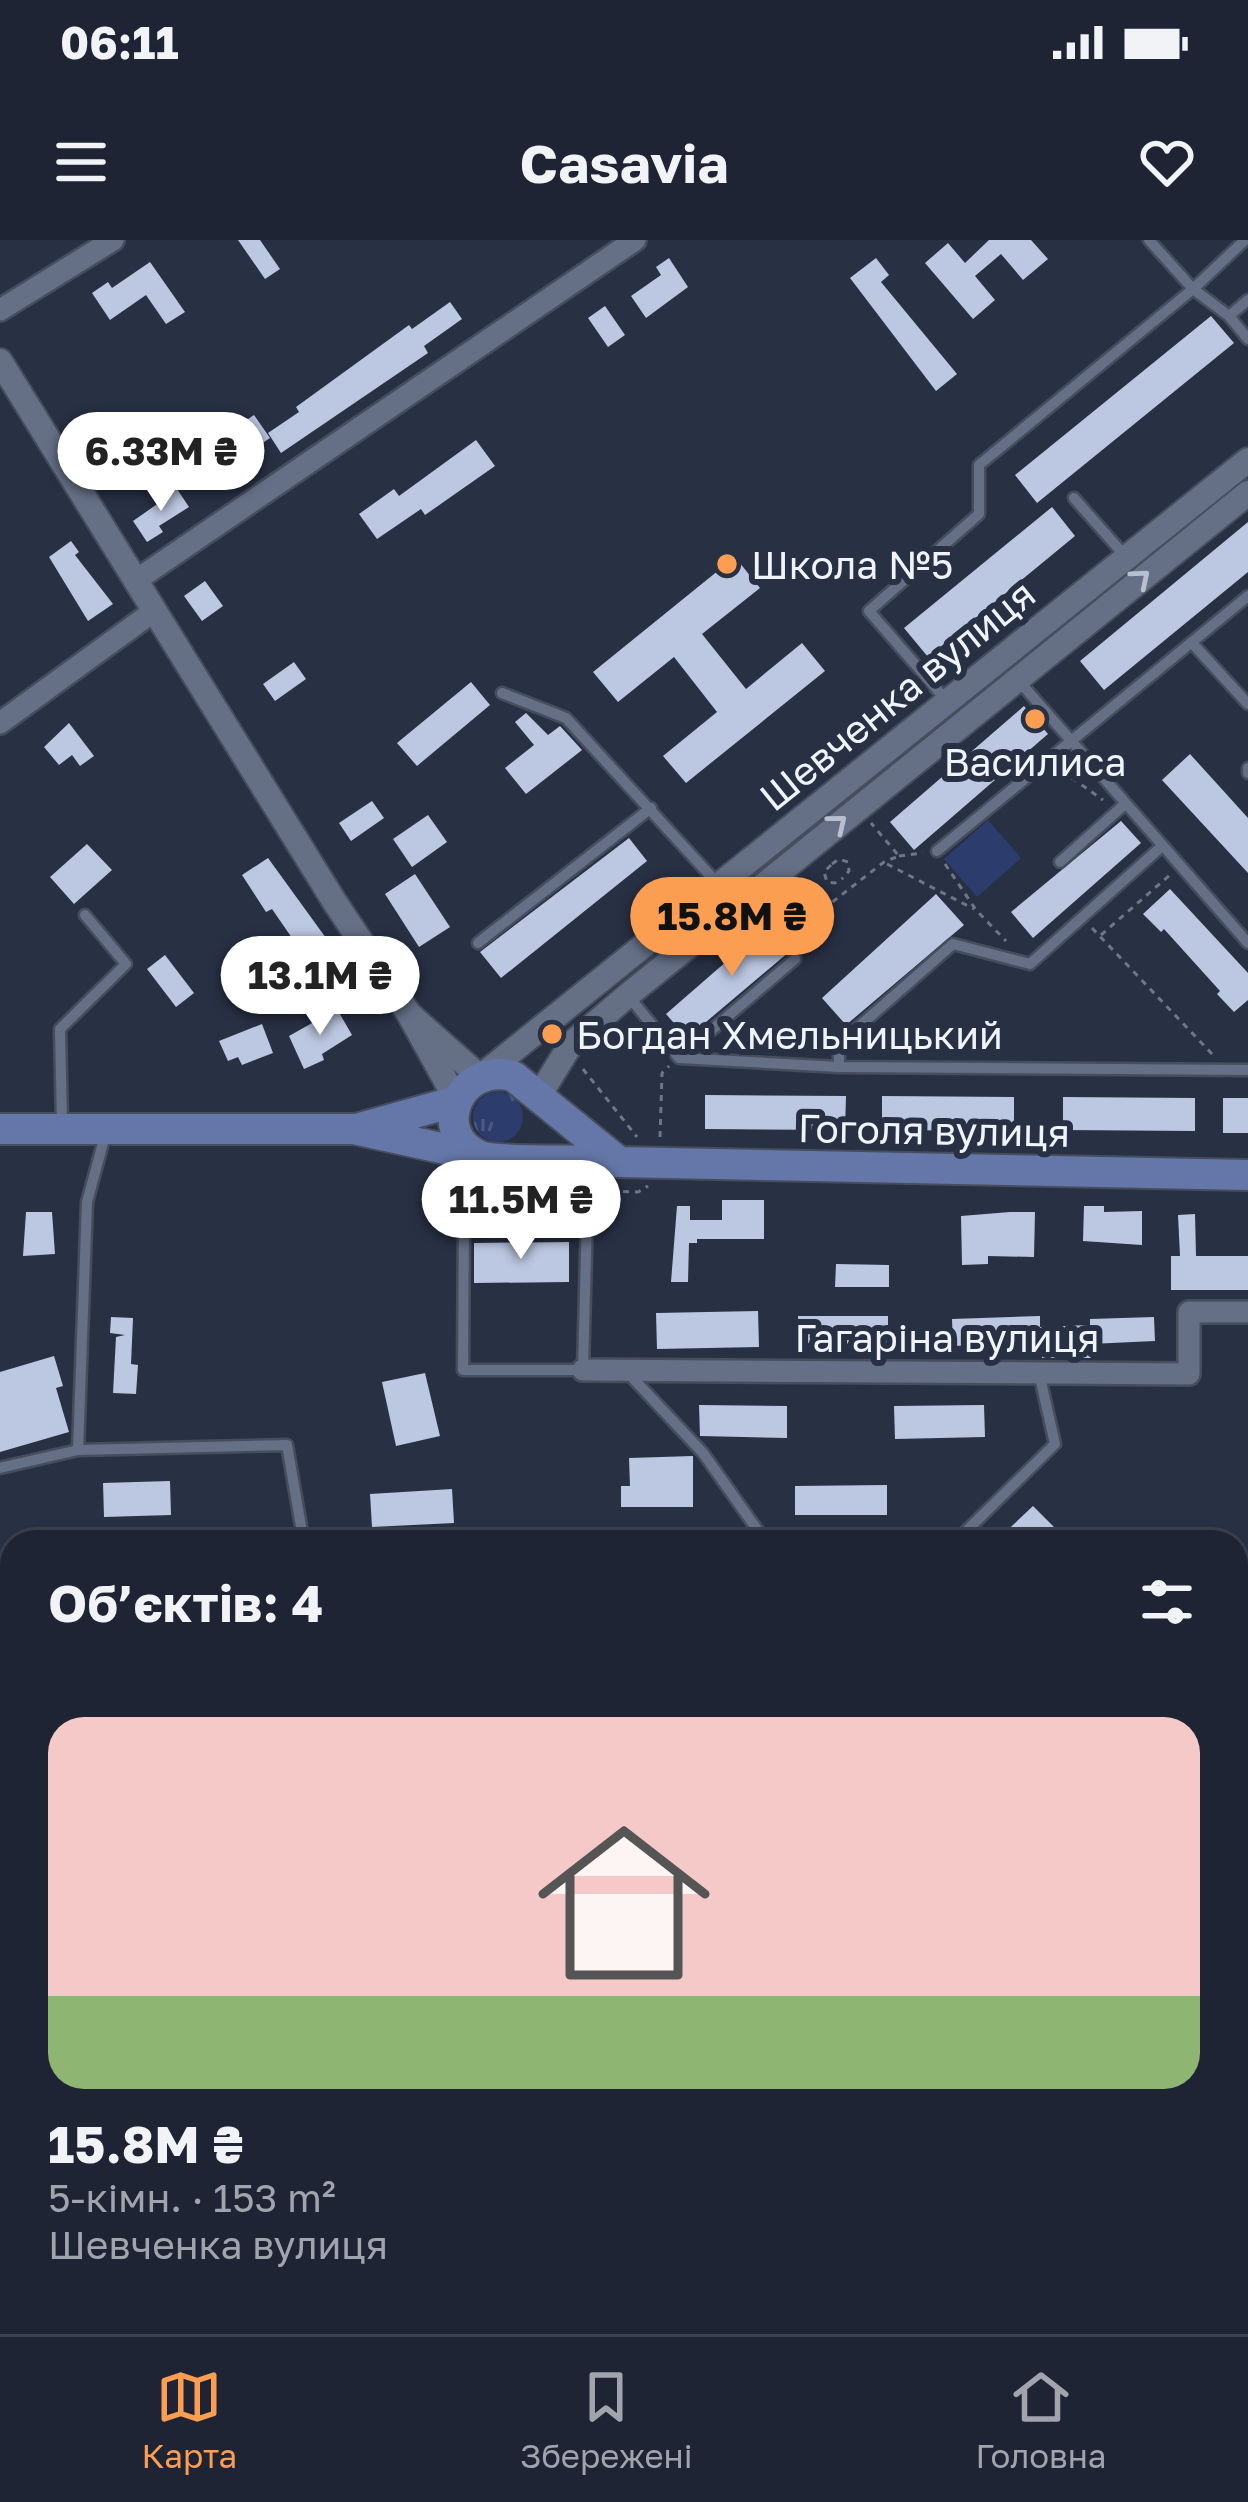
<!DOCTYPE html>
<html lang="uk">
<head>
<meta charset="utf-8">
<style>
	:root { --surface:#1e2433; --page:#262c3b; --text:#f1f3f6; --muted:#a1a4ac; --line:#3c414e; --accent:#fb9e51 }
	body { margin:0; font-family:"Golos Text",sans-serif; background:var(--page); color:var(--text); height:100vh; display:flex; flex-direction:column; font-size:45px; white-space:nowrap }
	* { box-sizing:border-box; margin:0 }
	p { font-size:39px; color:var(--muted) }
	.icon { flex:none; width:66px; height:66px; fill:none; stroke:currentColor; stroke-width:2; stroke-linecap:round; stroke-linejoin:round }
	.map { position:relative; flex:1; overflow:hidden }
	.side { position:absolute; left:0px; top:1290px; width:1248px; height:804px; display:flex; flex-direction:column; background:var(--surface); border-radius:36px 36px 0 0; box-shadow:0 3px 9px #0004,0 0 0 3px var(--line) }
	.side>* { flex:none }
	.price { position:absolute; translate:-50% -102px; padding:0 27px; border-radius:42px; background:#fff; color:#222; font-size:39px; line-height:78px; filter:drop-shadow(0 3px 6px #0008) }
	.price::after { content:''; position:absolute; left:50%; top:72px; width:36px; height:27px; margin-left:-18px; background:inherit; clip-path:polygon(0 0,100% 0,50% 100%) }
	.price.on { background:var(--accent); color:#111 }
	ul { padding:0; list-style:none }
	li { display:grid; align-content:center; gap:24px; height:636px; padding:0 48px }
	li span { display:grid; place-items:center; height:372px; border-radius:36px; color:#555 }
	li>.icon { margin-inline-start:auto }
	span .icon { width:216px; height:216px; fill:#fffc; stroke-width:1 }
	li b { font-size:51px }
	h2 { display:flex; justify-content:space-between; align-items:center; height:144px; padding:0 48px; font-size:51px }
	.status { display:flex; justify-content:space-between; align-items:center; height:84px; padding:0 60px; background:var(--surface); direction:ltr }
	.status svg { height:33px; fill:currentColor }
	header { display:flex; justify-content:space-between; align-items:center; height:156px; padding:0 48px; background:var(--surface); font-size:54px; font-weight:700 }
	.menu { display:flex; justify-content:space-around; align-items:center; height:168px; border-top:3px solid var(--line); background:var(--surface); font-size:33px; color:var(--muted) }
	.menu a { display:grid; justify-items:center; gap:6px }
	.menu .on { color:var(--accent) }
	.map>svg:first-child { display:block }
	.grass { fill:url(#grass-tufts) }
	.cemetery { fill:url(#cemetery-stones) }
	.park { fill:#2b3c6d }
	.building { fill:#bcc7e1 }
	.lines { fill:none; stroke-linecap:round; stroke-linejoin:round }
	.service-casing { stroke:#464d5d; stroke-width:15 }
	.minor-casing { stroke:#464d5d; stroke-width:26 }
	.tertiary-casing { stroke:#464d5d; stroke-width:28 }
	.secondary-casing { stroke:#464d5d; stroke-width:34 }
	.path { stroke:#6f7687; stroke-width:3; stroke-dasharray:6 6; stroke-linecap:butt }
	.service { stroke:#656f86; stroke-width:10 }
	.minor { stroke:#656f86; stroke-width:21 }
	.tertiary { stroke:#656f86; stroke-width:24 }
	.secondary { stroke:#6577a8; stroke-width:30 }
	.oneway { stroke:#b8bfcf }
	.poi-dot { fill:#fb9e51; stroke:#283044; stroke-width:4.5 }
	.labels { text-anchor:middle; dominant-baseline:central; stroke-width:12; stroke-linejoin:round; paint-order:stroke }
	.poi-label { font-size:39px; fill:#eff4ff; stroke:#283044; text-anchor:start }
	.street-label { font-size:39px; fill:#eff4ff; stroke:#283044 }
</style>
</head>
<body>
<div class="status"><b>06:11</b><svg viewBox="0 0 49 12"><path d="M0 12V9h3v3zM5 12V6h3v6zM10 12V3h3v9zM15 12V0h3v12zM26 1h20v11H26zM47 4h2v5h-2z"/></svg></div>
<header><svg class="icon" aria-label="menu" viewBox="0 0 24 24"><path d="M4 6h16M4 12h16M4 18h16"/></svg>Casavia<svg class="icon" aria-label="heart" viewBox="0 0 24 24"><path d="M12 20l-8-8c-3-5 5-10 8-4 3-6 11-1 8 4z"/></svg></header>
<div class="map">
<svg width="1248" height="2094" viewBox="0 0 1248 2094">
	<defs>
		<pattern id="grass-tufts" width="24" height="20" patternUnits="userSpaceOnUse" patternTransform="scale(3)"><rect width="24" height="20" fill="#2b3c6d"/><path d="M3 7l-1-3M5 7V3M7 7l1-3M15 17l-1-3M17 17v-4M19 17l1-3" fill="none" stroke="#4a5983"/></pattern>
		<pattern id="cemetery-stones" width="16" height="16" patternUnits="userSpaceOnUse" patternTransform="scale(3)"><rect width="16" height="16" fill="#2b3c6d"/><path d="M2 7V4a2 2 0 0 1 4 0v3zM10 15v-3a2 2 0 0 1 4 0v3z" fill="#4a5983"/></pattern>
	</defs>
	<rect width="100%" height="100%" fill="#283044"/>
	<path class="grass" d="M473 877a25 25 0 1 1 50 0a25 25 0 1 1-50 0Z"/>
	<path class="cemetery" d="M1248,1455V1690L1236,1696V1467Z"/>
	<path class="park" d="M988,580L1021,618L977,657L944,619Z
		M184,2082H968L948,2094H164Z"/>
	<path class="building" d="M238,0H260L280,29L265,39Z
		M989,0H1031L1048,19L1023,40L1001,14L975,36L995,60L973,79L925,23L948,3L965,23Z
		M669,18L688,47L646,78L631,56L661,35L656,27Z
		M876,18L889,35L881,42L957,134L936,151L850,38Z
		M150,22L185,72L166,84L146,55L110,80L92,53L108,42L112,48Z
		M450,62L462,79L424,106L428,113L281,213L268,193L299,172L296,167L409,85L412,89Z
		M605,66L625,95L608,107L588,78Z
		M1211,76L1234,103L1037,263L1015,235Z
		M254,175L270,198L235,222L239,228L223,240L202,210Z
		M476,200L495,226L425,275L421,269L377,299L359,274L394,249L399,256Z
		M175,246L189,267L159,286L163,292L147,302L133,281L163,260L160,256Z
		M1052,267L1075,296L928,417L904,388Z
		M1248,282V332L1104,450L1080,421Z
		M71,301L79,312L75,315L113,364L88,381L49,317Z
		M735,317L760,348L702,394L746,449L802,403L825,431L686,543L663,516L717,472L674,417L618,462L593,432Z
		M205,341L223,366L202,381L184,356Z
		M294,422L306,439L275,461L263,444Z
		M471,442L490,465L417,526L397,503Z
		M1024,466L1048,494L914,610L890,582Z
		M526,473L548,495L560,486L582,510L526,554L505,528L534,505L515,482Z
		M69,483L94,516L80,526L72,515L59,525L44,507Z
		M1190,514L1248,578V633L1162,540Z
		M372,561L384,578L351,601L339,583Z
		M428,575L447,602L412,627L393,599Z
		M1121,581L1141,603L1033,698L1011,672Z
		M629,598L647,621L501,738L480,712Z
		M87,604L112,630L74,664L50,637Z
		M268,618L326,698L303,714L272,669L266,672L242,635Z
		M415,634L450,687L419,707L385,654Z
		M1170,649L1248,733V760L1234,772L1217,754L1220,751L1164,689L1161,692L1143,674Z
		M936,654L964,685L846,785L822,758Z
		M774,680L798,708L789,712L687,798L666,774Z
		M165,715L194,753L176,767L147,729Z
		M337,769L352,795L322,814L324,820L304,829L289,796Z
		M262,784L273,813L242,825L238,817L228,821L219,801Z
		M705,855L846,856L845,890L705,889Z
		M882,856L1014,857V891L882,890Z
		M1063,857L1195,858V891L1063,890Z
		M1223,858H1248V893H1223Z
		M722,960H764V999H697V1003H689L688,1042H671L677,966H690V980H722Z
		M1084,966H1104V972L1142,971V1005L1083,1001Z
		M26,972H52L55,1014L23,1016Z
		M1010,972H1035L1034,1017L988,1016V1024L962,1025L961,976Z
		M1195,974L1196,1016H1248V1050H1171V1016H1180L1178,975Z
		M569,1002V1042L474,1043V1003Z
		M836,1024L889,1025V1047H835Z
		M758,1071L759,1107L657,1109L656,1073Z
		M798,1076H888V1104L798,1103Z
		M1040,1076V1087L1090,1085V1079L1154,1077L1155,1101L1090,1104L1091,1118H1042V1103L953,1106L952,1079Z
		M111,1077L133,1078L131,1124L138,1125L136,1154L113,1153L116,1097L125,1095L110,1093Z
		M54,1116L63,1146L56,1148L69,1192L0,1212V1132Z
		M425,1133L440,1196L396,1206L382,1142Z
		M699,1165L787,1166V1198L700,1196Z
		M984,1165L985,1197L895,1199L894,1166Z
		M693,1216V1267H621V1246H630L629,1218Z
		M170,1241L171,1275L104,1277L103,1243Z
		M887,1245V1275H795V1246Z
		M452,1249L454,1283L372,1287L370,1254Z
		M1033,1266L1058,1291L1046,1302H995Z"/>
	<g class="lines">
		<g class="service-casing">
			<path id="service" d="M1149,0L1193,49L1229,76L1248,99
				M1229,76L1248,60
				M1074,258L1126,317
				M1192,403L1248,464
				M1018,440L1248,703
				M502,453L566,478L718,644
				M946,460L869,371L979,274V225L1193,49L1245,0
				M1248,528V533
				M937,611L1248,356
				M1060,622L1125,564
				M478,703L651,568
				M630,758L679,818L839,827L1248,830
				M679,818L795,719
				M839,827V804L953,704L1030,724L1161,607
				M62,885L60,789L126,724L85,675
				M460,918L464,977L587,976L588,924
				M464,977L463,1130H583L587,976
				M628,1133L703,1213L766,1302
				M78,1210L87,962L106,892
				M0,1228L78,1210L287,1205L301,1286
				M955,1302L1055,1204L1039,1133
				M1236,1454L1248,1443
				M0,1649L12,1699
				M1236,1821L1248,1839"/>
		</g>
		<g class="minor-casing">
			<path id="minor" d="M0,70L113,0
				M135,341L635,0
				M0,483L154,371
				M583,1130L1189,1134V1072H1248"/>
		</g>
		<g class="tertiary-casing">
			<path id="tertiary" d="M0,121L334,661L409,774L457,861
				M409,774L480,837L1248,220
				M537,859L571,804L628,755L1248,253"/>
		</g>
		<g class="secondary-casing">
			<path id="secondary" d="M360,888L457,861
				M0,889H354L482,917
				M619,922L513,836C459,822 430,892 478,915C497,924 588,918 619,922L1248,935"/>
		</g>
		<path class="path" d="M1062,531L1103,560
			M899,616L923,613
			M832,624L839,619L848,622L849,631L843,638
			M887,624L974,669
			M945,624L976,670L1006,701
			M831,625L824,632L827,642L835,643L843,638
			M804,684L884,622L899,616L871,583
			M1092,688L1214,816
			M1101,695L1171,634
			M583,829L637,897
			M660,897L662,833L669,826
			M599,951L638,952L648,946
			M330,2082L339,2094
			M0,2088H73L88,2082
			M127,2094L136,2082"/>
		<use href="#service" class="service"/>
		<use href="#minor" class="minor"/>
		<use href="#tertiary" class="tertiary"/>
		<use href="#secondary" class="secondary"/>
	</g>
	<defs><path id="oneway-chevron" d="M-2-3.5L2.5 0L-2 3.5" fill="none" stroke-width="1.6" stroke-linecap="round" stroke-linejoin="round" transform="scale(3)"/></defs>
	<g class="oneway">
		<use href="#oneway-chevron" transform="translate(1141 338) rotate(-40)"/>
		<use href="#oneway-chevron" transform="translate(838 583) rotate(-39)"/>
	</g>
	<g class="poi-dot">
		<circle cx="727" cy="324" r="12"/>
		<circle cx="1035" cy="479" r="12"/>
		<circle cx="552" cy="794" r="12"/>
	</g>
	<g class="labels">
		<g class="poi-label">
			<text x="751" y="324">Школа №5</text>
			<text x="1035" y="521" text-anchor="middle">Василиса</text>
			<text x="576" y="794">Богдан Хмельницький</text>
		</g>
		<g class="street-label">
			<text transform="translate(897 455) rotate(-39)">Шевченка вулиця</text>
			<text transform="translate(934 890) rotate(1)">Гоголя вулиця</text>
			<text x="947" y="1097">Гагаріна вулиця</text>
		</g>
	</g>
</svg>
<b class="price" style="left:161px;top:274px">6.33M ₴</b>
<b class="price on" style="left:732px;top:739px">15.8M ₴</b>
<b class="price" style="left:320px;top:798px">13.1M ₴</b>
<b class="price" style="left:521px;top:1022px">11.5M ₴</b>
<section class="side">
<h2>Об’єктів: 4<svg class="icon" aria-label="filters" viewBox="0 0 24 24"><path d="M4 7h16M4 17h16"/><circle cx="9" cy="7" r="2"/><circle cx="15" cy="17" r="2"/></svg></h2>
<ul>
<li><span style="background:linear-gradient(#f6c9c9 75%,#8fb573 0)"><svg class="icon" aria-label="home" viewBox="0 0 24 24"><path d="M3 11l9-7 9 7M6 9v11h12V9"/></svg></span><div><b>15.8M ₴</b><p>5-кімн. · 153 m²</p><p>Шевченка вулиця</p></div></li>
</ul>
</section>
</div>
<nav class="menu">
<a class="on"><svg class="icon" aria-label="map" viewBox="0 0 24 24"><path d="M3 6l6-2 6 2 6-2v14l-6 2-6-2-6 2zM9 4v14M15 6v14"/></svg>Карта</a>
<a><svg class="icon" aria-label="saved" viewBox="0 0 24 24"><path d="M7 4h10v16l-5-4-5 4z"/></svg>Збережені</a>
<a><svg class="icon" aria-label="home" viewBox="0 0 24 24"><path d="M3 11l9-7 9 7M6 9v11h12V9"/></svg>Головна</a>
</nav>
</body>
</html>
